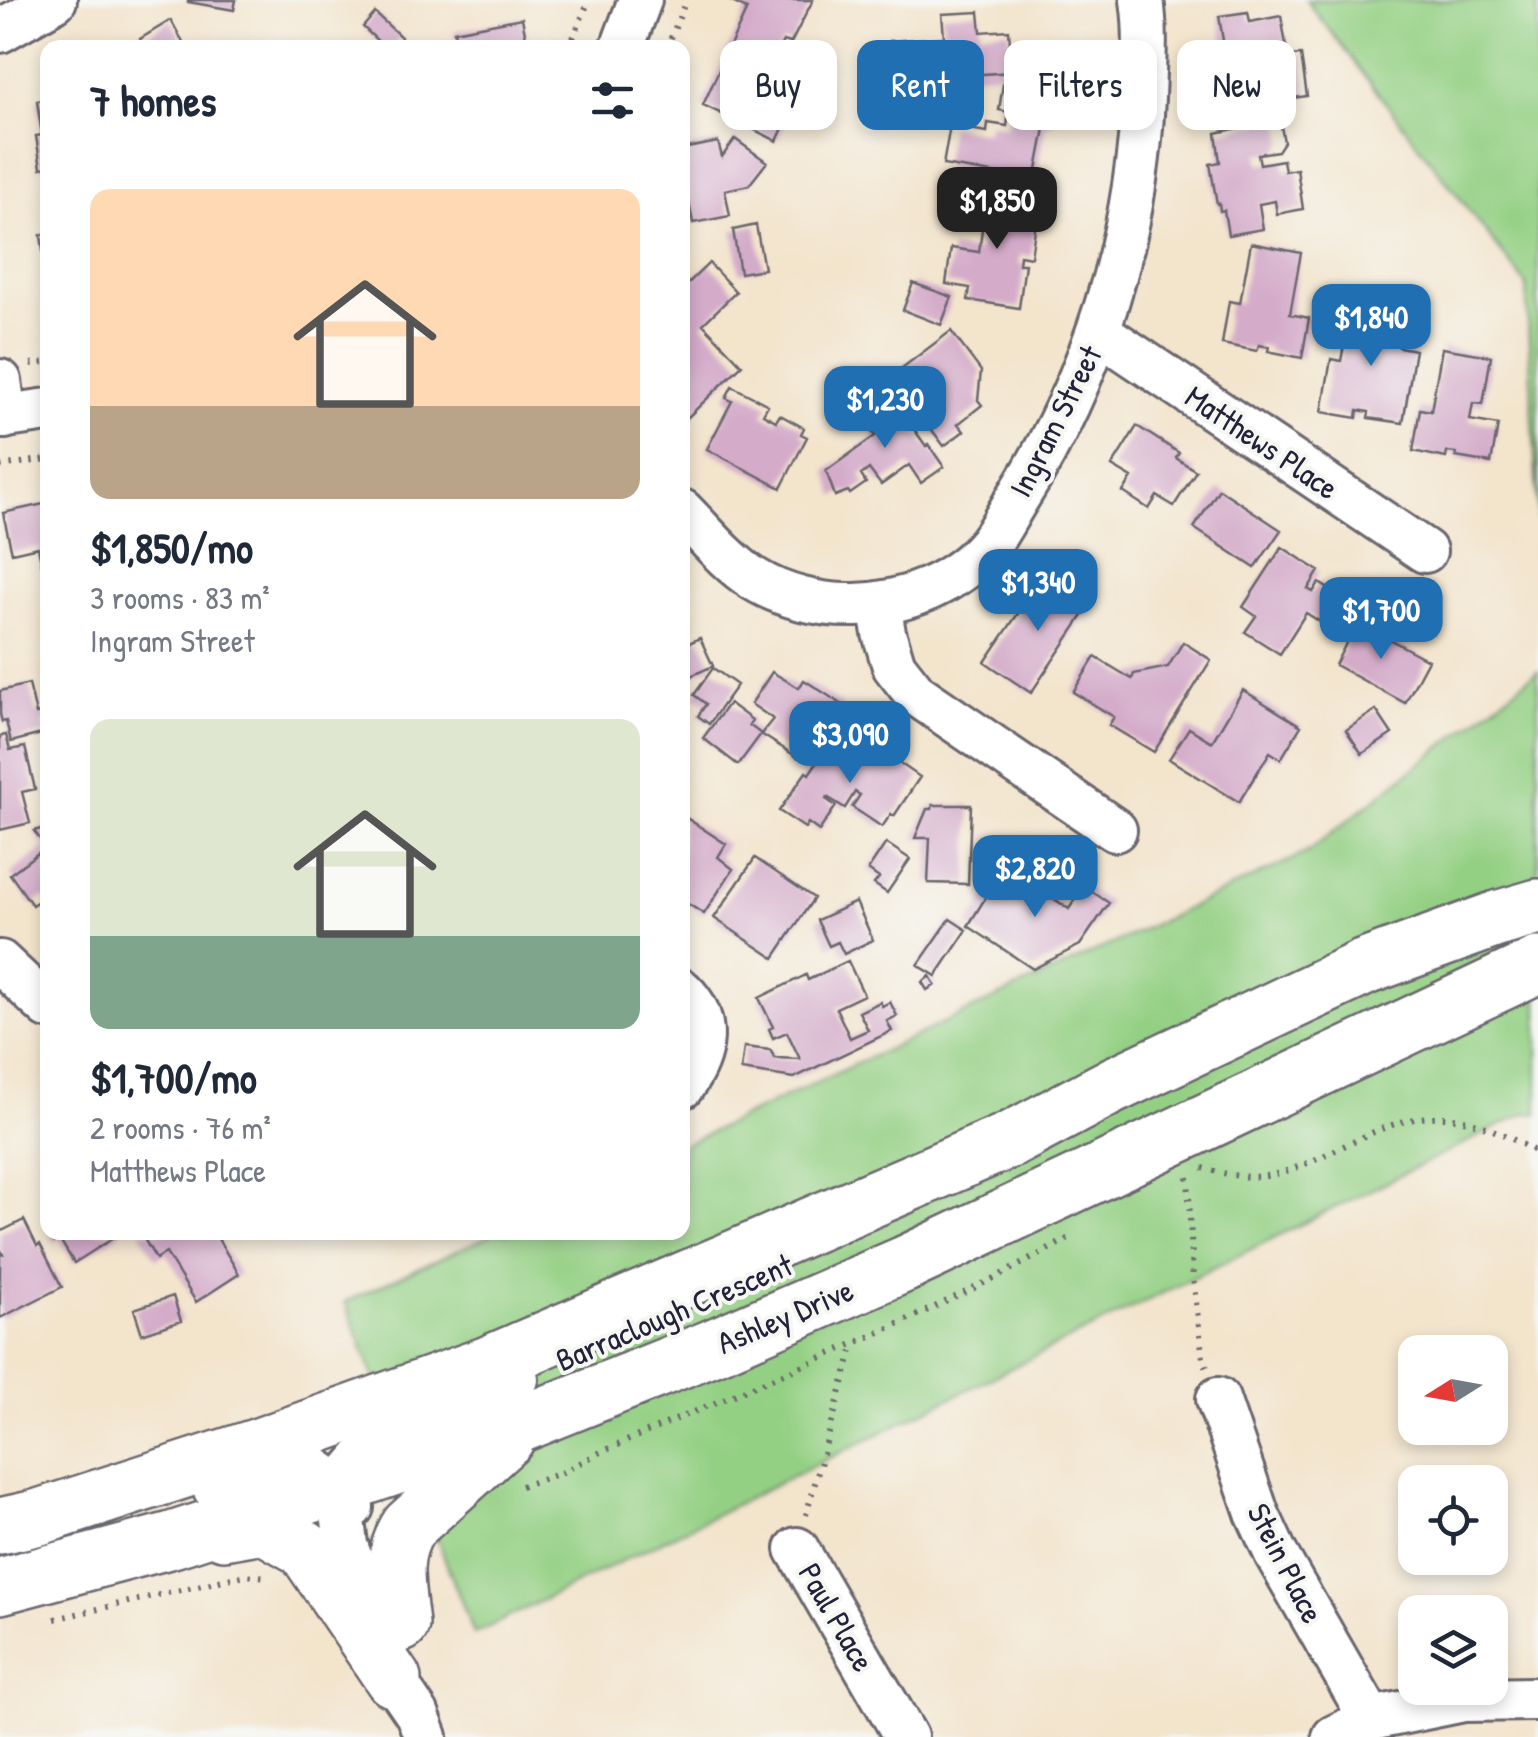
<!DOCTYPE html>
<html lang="en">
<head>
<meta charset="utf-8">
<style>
	:root { --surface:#fff; --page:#f6f6f7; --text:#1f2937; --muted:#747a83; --accent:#1f6fb2 }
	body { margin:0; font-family:"Patrick Hand",sans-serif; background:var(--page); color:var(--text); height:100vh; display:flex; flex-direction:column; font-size:38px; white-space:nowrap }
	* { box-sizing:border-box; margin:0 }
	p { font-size:32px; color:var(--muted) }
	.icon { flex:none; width:55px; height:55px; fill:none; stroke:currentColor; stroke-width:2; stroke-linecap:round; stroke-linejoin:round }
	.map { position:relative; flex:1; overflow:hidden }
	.details { position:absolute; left:40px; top:40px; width:650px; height:1200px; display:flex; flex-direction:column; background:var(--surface); border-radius:20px; box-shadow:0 5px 15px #0003 }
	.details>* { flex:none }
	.guide { position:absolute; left:720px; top:40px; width:668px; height:90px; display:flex; gap:20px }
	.needle { width:65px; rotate:259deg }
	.fabs { position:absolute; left:1398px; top:1335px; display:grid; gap:20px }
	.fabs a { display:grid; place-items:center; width:110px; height:110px; border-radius:20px; background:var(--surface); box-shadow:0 5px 15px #0003; font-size:50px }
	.price { position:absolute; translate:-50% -85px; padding:0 22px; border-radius:20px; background:var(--accent); color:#fff; font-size:32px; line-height:65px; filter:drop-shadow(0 2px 5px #0008) }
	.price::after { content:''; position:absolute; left:50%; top:60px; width:30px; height:22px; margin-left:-15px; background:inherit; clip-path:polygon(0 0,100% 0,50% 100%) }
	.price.selected { background:#222; color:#fff }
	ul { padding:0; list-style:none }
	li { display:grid; align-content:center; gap:20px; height:530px; padding:0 50px }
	li span { display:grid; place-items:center; height:310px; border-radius:20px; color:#555 }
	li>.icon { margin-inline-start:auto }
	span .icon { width:180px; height:180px; fill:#fffc; stroke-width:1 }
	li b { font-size:42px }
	h2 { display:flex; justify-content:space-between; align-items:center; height:120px; padding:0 50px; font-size:42px }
	.pill { padding:0 35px; border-radius:20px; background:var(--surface); box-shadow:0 5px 15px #0003; font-size:35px; line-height:90px }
	.pill.selected { background:var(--accent); color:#fff }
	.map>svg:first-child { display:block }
	.green { fill:#94d084; stroke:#5b7960; stroke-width:2.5 }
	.building { fill:#d4acca }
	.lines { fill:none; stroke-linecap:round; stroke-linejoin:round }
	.minor-casing { stroke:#6b666e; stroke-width:48 }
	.major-casing { stroke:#6b666e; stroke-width:60 }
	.path { stroke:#6b666e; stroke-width:6; stroke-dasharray:2.5 8; stroke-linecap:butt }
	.minor { stroke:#fff; stroke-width:42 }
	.major { stroke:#fff; stroke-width:55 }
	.labels { text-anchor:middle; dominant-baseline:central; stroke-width:8; stroke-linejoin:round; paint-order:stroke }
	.street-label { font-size:32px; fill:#22223b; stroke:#f6f6f2 }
</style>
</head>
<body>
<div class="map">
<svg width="1538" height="1737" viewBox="0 0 1538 1737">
	<rect width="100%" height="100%" fill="#f6f6f2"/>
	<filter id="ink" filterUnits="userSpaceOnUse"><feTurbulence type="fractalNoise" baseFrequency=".01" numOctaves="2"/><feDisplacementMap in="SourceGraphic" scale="20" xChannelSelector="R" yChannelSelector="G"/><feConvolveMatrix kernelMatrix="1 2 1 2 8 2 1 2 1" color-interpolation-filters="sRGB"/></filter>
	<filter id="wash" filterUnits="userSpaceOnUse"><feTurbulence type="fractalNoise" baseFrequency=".0048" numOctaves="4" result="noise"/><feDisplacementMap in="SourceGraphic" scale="40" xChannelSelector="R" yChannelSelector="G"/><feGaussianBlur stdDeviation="2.25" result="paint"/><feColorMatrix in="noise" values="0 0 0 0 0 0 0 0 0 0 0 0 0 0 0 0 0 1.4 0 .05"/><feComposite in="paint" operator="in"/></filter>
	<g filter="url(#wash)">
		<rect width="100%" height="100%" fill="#f3e4cc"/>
		<path class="green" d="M1306,0H1538V520L1526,284Z
			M1538,671V1114L1526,1113L474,1634L345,1302L495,1233L682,1232L683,1145L1308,852Z"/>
		<g id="blocks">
			<path class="building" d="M188,0H236L234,10L188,2Z
				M728,0H813L791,43L783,41L771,65L753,57L742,83L754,89L762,72L781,80L772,100L791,111L777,141L739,122L742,113L730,107L726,116L703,105L747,9Z
				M979,12L981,32L1009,30L1012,72L895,80V86L877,88V74L892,73L890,41L944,37L942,14Z
				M1248,12L1250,22L1281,16L1288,56L1301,55L1307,96L1266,102L1268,115L1231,121L1227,96L1223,97L1222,89L1220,90L1213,49L1224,47L1219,16Z
				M375,13L401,37L392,48H385L363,27Z
				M522,18L528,48H458L454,31Z
				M171,20L186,48H145L140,39Z
				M1052,44L1055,74L1020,77L1017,48Z
				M1003,84L1059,90L1052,124L1046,123L1035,180L943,165L950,126L987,132L988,123L1007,126L1009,112L999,110Z
				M48,99V167L41,168L36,136L42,135L37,101Z
				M1274,120L1281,126L1284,142L1278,151L1258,154L1260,164L1283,160L1285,171L1297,169L1303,209L1277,214L1275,201L1259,204L1263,229L1228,235L1224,210L1220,211L1219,203L1217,204L1210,164L1220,162L1216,133Z
				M735,139L767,162L749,185L725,190L730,216L693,223L689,202L682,203V149L718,142L722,157Z
				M980,193L1039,202L1031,257L1020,255L1019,264H1025L1019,308L968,300L970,288L946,284L951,248L979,252L983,222L976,221Z
				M756,225L764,269L740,273L733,230Z
				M48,234V265H45L41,235Z
				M1251,243L1301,253L1290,314L1309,318L1302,358L1268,351L1269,347L1259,345L1257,351L1222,344L1229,301L1240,303Z
				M709,263L736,292L703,324L742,365L686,419L682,416V289Z
				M913,283L952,297L941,325L903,310Z
				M1351,307L1401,316L1399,347L1415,350L1403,423L1368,418L1369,412L1358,410L1357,418L1322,412L1331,359L1341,361Z
				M951,331L981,371L978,400L982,405L958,424L964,431L944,446L923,418L932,411L929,406L914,418L886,380Z
				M1442,348L1491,356L1483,404L1473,403L1470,420L1498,425L1491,463L1456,457L1457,453L1447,452L1446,458L1413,451L1420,409L1431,411Z
				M732,386L768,405L763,414L776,421L780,415L804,428L801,434L807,437L781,488L707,449L732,401L726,398Z
				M888,393L926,446L928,444L944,467L921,483L909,465L881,485L869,469L861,475L866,483L850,494L848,491L835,496L826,471L875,436L859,413Z
				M1137,426L1179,453L1176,458L1196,471L1174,506L1157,496L1149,509L1123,492L1132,478L1112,466Z
				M1219,489L1281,530L1255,568L1194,528Z
				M48,503V584H46L38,547L12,553L3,513Z
				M1282,547L1319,571L1308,589L1313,592L1319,583L1348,601L1330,628L1306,613L1280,654L1245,632L1256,616L1243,607Z
				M1045,574L1090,605L1031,693L985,662Z
				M1357,622L1428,660L1405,703L1335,665Z
				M700,638L713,666L682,680V646Z
				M1183,642L1211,660L1154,752L1109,725L1114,717L1073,692L1095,657L1132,679L1134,674L1168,667Z
				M713,668L737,685L709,724L698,716L706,704L694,695Z
				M772,672L799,688L804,680L843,705L815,745L808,740L797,757L761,734L773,719L751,704Z
				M29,684L36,714L48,711V721L42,723L45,733L11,742L6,721L2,722L0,714V691Z
				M1243,690L1301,726L1281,759L1270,752L1239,802L1169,759L1189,728L1212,742Z
				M729,703L752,720L749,725L761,734L738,765L703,738Z
				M1376,710L1392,734L1362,754L1346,730Z
				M836,734L849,743L851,740L881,760L885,753L920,777L894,816L891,814L882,827L852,807L860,795L855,792L845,808L827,797L826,799L836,806L819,831L808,823L805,828L779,811L806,772L809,774Z
				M6,735L10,750L25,747L35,789L22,792L30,823L0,830V736Z
				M933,805H971L968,884L928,883L930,838H915L927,809H932Z
				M682,815L726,844L718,857L733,869L704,914L682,900Z
				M48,827V902L44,897L32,905L10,874L46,847L34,831Z
				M886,843L910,859L887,893L874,884L879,878L868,870Z
				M755,858L814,898L774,958L714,918Z
				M1005,866L1069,909L1084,886L1109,903L1080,945L1033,969L968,926Z
				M856,902L873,940L844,954L838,942L829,946L817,920Z
				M950,919L967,930L936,976L918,965Z
				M848,961L864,995L836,1008L850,1038L868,1030L859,1012L880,1002L882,1006L890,1002L897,1016L887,1021L892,1031L794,1078L741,1070L744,1047L770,1050L775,1058L800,1059L787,1032L773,1038L769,1029L773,1027L759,998L806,975L808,980Z
				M930,976L935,985L927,990L922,982Z
				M24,1220L37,1246L40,1244L62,1287L0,1318V1255L3,1254L0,1249V1232Z
				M49,1232H123L74,1263L59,1238L54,1242Z
				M140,1232H214L239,1274L196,1302L166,1253L156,1259Z
				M173,1296L181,1321L142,1334L134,1309Z"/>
		</g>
	</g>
	<g filter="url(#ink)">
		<use href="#blocks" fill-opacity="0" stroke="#6b666e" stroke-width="2.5"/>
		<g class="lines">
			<g class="minor-casing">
				<path id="minor" d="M0,31L55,0
					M622,48L640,0
					M1099,332L1425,551
					M0,381L5,417
					M0,417L48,410
					M682,511C705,534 727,562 754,579C783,597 821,606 855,605C905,604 957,583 989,544C1000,530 1008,513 1017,499C1093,378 1136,241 1143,98C1144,65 1147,33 1142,0
					M879,605L884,633L894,666L916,694L1115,830
					M0,962L48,1007
					M682,991C712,1020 705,1056 682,1087
					M1218,1399L1257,1513L1276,1554L1371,1719
					M214,1488L268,1472L309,1465L339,1486L352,1507
					M797,1549L906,1737
					M426,1737L417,1714L393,1679L346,1545L339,1486L362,1459L417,1422L517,1379
					M1334,1737L1371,1719L1464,1700L1538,1699"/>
			</g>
			<g class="major-casing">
				<path id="major" d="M0,1526L36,1518L259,1446L486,1365L1012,1139L1114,1085L1365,967L1497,919L1538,907
					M224,1532L263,1525L305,1549L393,1679
					M0,1586L172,1540L339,1486L524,1423L711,1348L905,1264L1538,965
					M401,1624C397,1588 389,1557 409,1526L507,1438"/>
			</g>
			<path class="path" d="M569,48L589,0
				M667,48L686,0
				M31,364L48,362
				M0,466L48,459
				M1203,1168C1226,1174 1248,1180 1272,1175C1331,1162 1389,1108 1453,1118C1484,1123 1511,1138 1538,1153
				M1188,1177L1193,1278L1203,1358L1207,1368
				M521,1486L561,1473L599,1453C756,1383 919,1323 1069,1238
				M806,1515L854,1344
				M55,1619L245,1575L267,1577"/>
			<use href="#minor" class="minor"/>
			<use href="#major" class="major"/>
		</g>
	</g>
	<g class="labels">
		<g class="street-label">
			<text transform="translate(1055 421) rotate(-63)">Ingram Street</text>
			<text transform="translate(1262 442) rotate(34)">Matthews Place</text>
			<text transform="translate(674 1312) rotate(-23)">Barraclough Crescent</text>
			<text transform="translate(785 1316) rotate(-23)">Ashley Drive</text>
			<text transform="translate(1286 1563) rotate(63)">Stein Place</text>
			<text transform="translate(837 1617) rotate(60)">Paul Place</text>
		</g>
	</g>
</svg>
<div class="fabs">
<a><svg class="needle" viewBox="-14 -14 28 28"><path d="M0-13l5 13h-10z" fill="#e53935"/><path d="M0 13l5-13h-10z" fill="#747a83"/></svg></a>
<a><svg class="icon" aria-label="locate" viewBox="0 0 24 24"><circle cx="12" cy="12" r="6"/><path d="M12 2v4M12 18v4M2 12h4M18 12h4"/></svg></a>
<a><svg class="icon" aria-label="layers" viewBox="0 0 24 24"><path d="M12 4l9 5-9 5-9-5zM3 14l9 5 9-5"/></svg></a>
</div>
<b class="price selected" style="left:997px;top:252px">$1,850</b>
<b class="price" style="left:1371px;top:369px">$1,840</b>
<b class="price" style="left:885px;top:451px">$1,230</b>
<b class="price" style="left:1038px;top:634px">$1,340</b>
<b class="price" style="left:1381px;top:662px">$1,700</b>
<b class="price" style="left:850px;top:786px">$3,090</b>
<b class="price" style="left:1035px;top:920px">$2,820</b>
<div class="guide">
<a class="pill">Buy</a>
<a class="pill selected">Rent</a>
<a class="pill">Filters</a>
<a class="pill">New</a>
</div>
<section class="details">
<h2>7 homes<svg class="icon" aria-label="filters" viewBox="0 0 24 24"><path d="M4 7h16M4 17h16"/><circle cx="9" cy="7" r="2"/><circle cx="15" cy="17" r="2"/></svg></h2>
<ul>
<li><span style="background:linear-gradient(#ffd9b3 70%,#b9a48a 0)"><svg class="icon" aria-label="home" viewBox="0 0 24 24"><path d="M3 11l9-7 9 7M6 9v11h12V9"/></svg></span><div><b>$1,850/mo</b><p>3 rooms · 83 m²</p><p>Ingram Street</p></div></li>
<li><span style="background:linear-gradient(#dfe7d0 70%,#7fa58c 0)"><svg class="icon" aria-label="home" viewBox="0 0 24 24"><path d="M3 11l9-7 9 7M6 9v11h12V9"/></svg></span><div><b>$1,700/mo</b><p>2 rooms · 76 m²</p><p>Matthews Place</p></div></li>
</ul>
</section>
</div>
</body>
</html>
